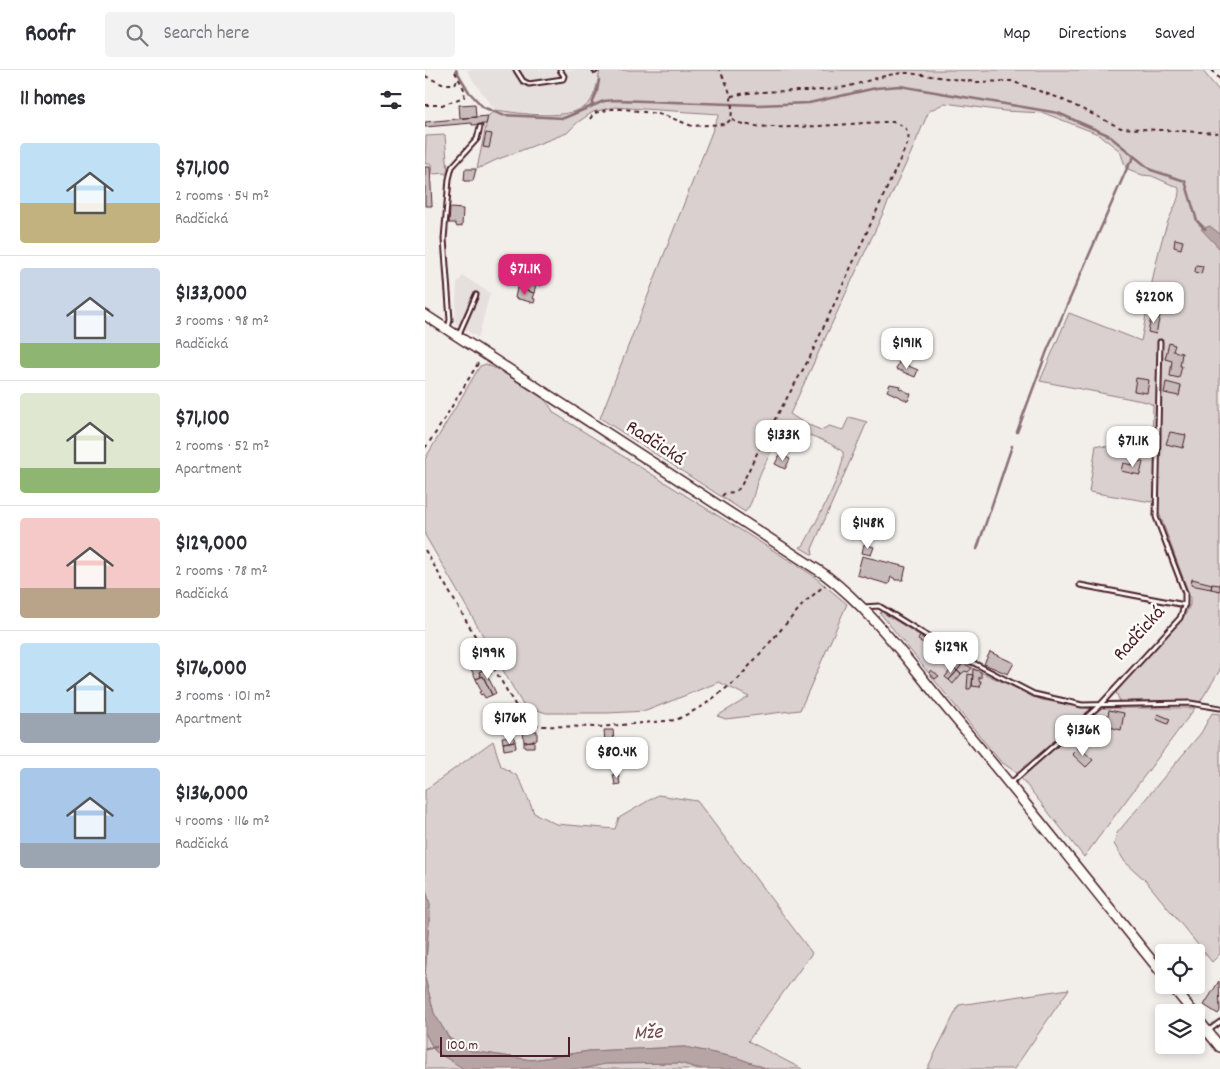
<!DOCTYPE html>
<html lang="en">
<head>
<meta charset="utf-8">
<style>
	:root { --surface:#fff; --page:#f2f2f3; --text:#2b2b33; --muted:#7c7c81; --line:#e1e1e2; --accent:#db2777 }
	body { margin:0; font-family:Dekko,sans-serif; background:var(--page); color:var(--text); height:100vh; display:flex; flex-direction:column; font-size:19px; white-space:nowrap }
	* { box-sizing:border-box; margin:0 }
	p { font-size:16px; color:var(--muted) }
	.icon { flex:none; width:28px; height:28px; fill:none; stroke:currentColor; stroke-width:2; stroke-linecap:round; stroke-linejoin:round }
	.map { position:relative; flex:1; overflow:hidden }
	.drawer { display:flex; flex-direction:column; background:var(--surface); width:425px }
	.drawer>* { flex:none }
	.tools { position:absolute; left:730px; top:874px; display:grid; gap:10px }
	.tools a { display:grid; place-items:center; width:50px; height:50px; border-radius:5px; background:var(--surface); box-shadow:0 2px 8px #0003; font-size:25px }
	.scale { position:absolute; left:15px; bottom:12px; width:130px; box-sizing:border-box; padding-left:5px; border:2px solid #4a1f2b; border-top:0; font-size:14px; line-height:18px; white-space:nowrap; color:#4a1f2b; -webkit-text-stroke:4px #fdfcf7; paint-order:stroke }
	.price { position:absolute; translate:-50% -42px; padding:0 11px; border-radius:10px; background:#fff; color:#222; font-size:16px; line-height:32px; filter:drop-shadow(0 1px 2px #0008) }
	.price::after { content:''; position:absolute; left:50%; top:30px; width:15px; height:11px; margin-left:-8px; background:inherit; clip-path:polygon(0 0,100% 0,50% 100%) }
	.price.on { background:var(--accent); color:#fff }
	ul { padding:0; list-style:none }
	li { display:flex; align-items:center; gap:15px; height:125px; padding:0 20px }
	li+li { border-top:1px solid var(--line) }
	li span { display:grid; place-items:center; flex:none; width:140px; height:100px; border-radius:5px; color:#555 }
	li>.icon { margin-inline-start:auto }
	span .icon { width:60px; height:60px; fill:#fffc; stroke-width:1 }
	li b { font-size:21px }
	h2 { display:flex; justify-content:space-between; align-items:center; height:60px; padding:0 20px; font-size:21px }
	header { display:flex; align-items:center; gap:30px; box-sizing:border-box; height:70px; padding:0 25px; background:var(--surface); border-bottom:1px solid var(--line) }
	header strong { font-size:24px }
	nav { display:flex; gap:28px; margin-inline-start:auto; font-size:18px }
	.search { width:350px; height:45px; background:var(--page); display:flex; align-items:center; gap:12px; box-sizing:border-box; padding:0 18px; border-radius:5px; color:var(--muted); font-size:19px }
	main { display:flex; flex:1; min-height:0 }
	.map>svg:first-child { display:block }
	.built { fill:#e5dfdd }
	.green { fill:#d9d0cf; stroke:#92787d }
	.water { fill:#b7a5a6; stroke:#8b6f75 }
	.lines { fill:none; stroke-linecap:round; stroke-linejoin:round }
	.stream { stroke:#8b6f75; stroke-width:2.5 }
	.building { fill:#c8bbbb; stroke:#4a1f2b }
	.service-casing { stroke:#4a1f2b; stroke-width:7 }
	.tertiary-casing { stroke:#4a1f2b; stroke-width:12 }
	.path { stroke:#4a1f2b; stroke-width:2; stroke-dasharray:4 4; stroke-linecap:butt }
	.service { stroke:#fdfcf7; stroke-width:3 }
	.tertiary { stroke:#fdfcf7; stroke-width:9 }
	.labels { text-anchor:middle; dominant-baseline:central; stroke-width:5; stroke-linejoin:round; paint-order:stroke }
	.street-label { font-size:20px; fill:#4a1f2b; stroke:#fdfcf7 }
	.water-label { font-size:21px; font-style:italic; fill:#704e56; stroke:#fdfcf7 }
</style>
</head>
<body>
<header>
<strong>Roofr</strong>
<div class="search"><svg class="icon" aria-label="search" viewBox="0 0 24 24"><circle cx="10" cy="10" r="6"/><path d="M15 15l6 6"/></svg>Search here</div>
<nav><a>Map</a><a>Directions</a><a>Saved</a></nav>
</header>
<main>
<section class="drawer">
<h2>11 homes<svg class="icon" aria-label="filters" viewBox="0 0 24 24"><path d="M4 7h16M4 17h16"/><circle cx="9" cy="7" r="2"/><circle cx="15" cy="17" r="2"/></svg></h2>
<ul>
<li><span style="background:linear-gradient(#bfe0f5 60%,#c2b280 0)"><svg class="icon" aria-label="home" viewBox="0 0 24 24"><path d="M3 11l9-7 9 7M6 9v11h12V9"/></svg></span><div><b>$71,100</b><p>2 rooms · 54 m²</p><p>Radčická</p></div></li>
<li><span style="background:linear-gradient(#c9d6e8 75%,#8fb573 0)"><svg class="icon" aria-label="home" viewBox="0 0 24 24"><path d="M3 11l9-7 9 7M6 9v11h12V9"/></svg></span><div><b>$133,000</b><p>3 rooms · 98 m²</p><p>Radčická</p></div></li>
<li><span style="background:linear-gradient(#dfe7d0 75%,#8fb573 0)"><svg class="icon" aria-label="home" viewBox="0 0 24 24"><path d="M3 11l9-7 9 7M6 9v11h12V9"/></svg></span><div><b>$71,100</b><p>2 rooms · 52 m²</p><p>Apartment</p></div></li>
<li><span style="background:linear-gradient(#f6c9c9 70%,#b9a48a 0)"><svg class="icon" aria-label="home" viewBox="0 0 24 24"><path d="M3 11l9-7 9 7M6 9v11h12V9"/></svg></span><div><b>$129,000</b><p>2 rooms · 78 m²</p><p>Radčická</p></div></li>
<li><span style="background:linear-gradient(#bfe0f5 70%,#9aa5b1 0)"><svg class="icon" aria-label="home" viewBox="0 0 24 24"><path d="M3 11l9-7 9 7M6 9v11h12V9"/></svg></span><div><b>$176,000</b><p>3 rooms · 101 m²</p><p>Apartment</p></div></li>
<li><span style="background:linear-gradient(#a9c7e8 75%,#9aa5b1 0)"><svg class="icon" aria-label="home" viewBox="0 0 24 24"><path d="M3 11l9-7 9 7M6 9v11h12V9"/></svg></span><div><b>$136,000</b><p>4 rooms · 116 m²</p><p>Radčická</p></div></li>
</ul>
</section>
<div class="map">
<svg width="795" height="999" viewBox="0 0 795 999">
	<rect width="100%" height="100%" fill="#f2efeb"/>
	<filter id="ink" filterUnits="userSpaceOnUse"><feTurbulence type="fractalNoise" baseFrequency=".02" numOctaves="2"/><feDisplacementMap in="SourceGraphic" scale="10" xChannelSelector="R" yChannelSelector="G"/><feConvolveMatrix kernelMatrix="1 2 1 2 8 2 1 2 1" color-interpolation-filters="sRGB"/></filter>
	<g filter="url(#ink)">
		<path class="built" d="M42,0H175L170,22L163,33L154,40L138,44L92,42L70,40L47,9Z
			M38,206L65,223L53,268L30,253L32,213Z"/>
		<path class="green" d="M175,0H777L795,22V600L775,632L762,631L695,632L691,622L760,545L765,535V527L733,440V426L727,432L664,422L671,375L727,385L728,335L722,332L615,311L644,243L716,271C724,232 729,191 742,154C746,142 755,131 754,118L727,106L717,105L701,98L695,81L673,64L619,43L579,41L520,33L504,41L485,85L365,344L379,353L396,360L404,356L418,360L424,347L442,352L387,479L388,485L374,477L378,476L381,471C390,453 421,399 418,382C405,372 367,353 354,369C350,373 336,401 334,407C329,418 329,433 320,442L175,348L294,44L189,37L168,42L153,52L142,63L71,90L52,99L63,46L70,40C94,43 146,52 164,33C171,24 173,11 175,0Z
			M20,65L23,103L7,104L6,94H0L1,66Z
			M61,294C84,306 117,319 129,343L386,504L422,534L375,640L301,649L292,646L324,627L294,612L221,641L183,643H121L98,635L0,465V389L55,296Z
			M457,542L547,598L617,630L664,638H770L659,787L592,703L575,691L455,543Z
			M787,643L795,644V884L787,892L720,810L700,792L689,774L692,763L776,663Z
			M68,671L76,696L91,705L97,714L109,743L131,754L190,759L194,748L233,725L272,731L387,883L323,971L377,999H343L313,988L260,977L164,981L106,990L46,981L24,968L9,943L0,908L5,835L0,815V720Z
			M644,919L589,999H502L534,935Z
			M0,963L10,981L41,999H0Z
			M254,993L277,999H157L180,994Z"/>
		<path class="water" d="M785,156L795,164V179L776,159Z
			M0,815L5,835L0,904Z
			M0,908L9,943L24,968L46,981L107,990L164,981L260,977L313,988L343,999H277L254,993L180,994L157,999H39L10,981L0,963Z"/>
		<g class="lines">
			<path class="stream" d="M31,0L44,22L58,37L77,45L139,48L179,31L191,30L333,35L384,33L451,18L475,16L633,43L683,65L726,100L760,111L772,151L780,159
				M166,37L172,21L174,10
				M592,362L622,281L703,96L709,87
				M552,479L587,376
				M0,979L11,977"/>
		</g>
		<path class="building" d="M50,34L51,47L35,48L34,35Z
			M63,46L61,54L47,55V53L0,57V52Z
			M61,63L67,64L64,78L58,77Z
			M0,97H5L7,136H0Z
			M40,99H51L48,111H39Z
			M25,138L38,139L37,156L32,157L30,153H24Z
			M750,169L758,171L756,179L749,177Z
			M771,195L778,196L776,204L770,202Z
			M96,205L117,210L116,216L111,214L109,223L92,218Z
			M92,218L109,223L107,228L110,229L109,233L90,228Z
			M727,244L735,245L731,264L723,262Z
			M744,273L750,275L748,281L757,283L755,296H757L754,308L745,306L747,291L740,289Z
			M474,292L493,300L490,307L471,299Z
			M711,308L724,310L722,323L709,321Z
			M741,312L756,316L754,326L739,323Z
			M465,314L475,316L474,318L486,324L483,331L462,321Z
			M745,362L761,365L758,378L741,374Z
			M355,384L365,389L360,399L350,394Z
			M708,390L718,392L715,405L696,401L698,393L707,395Z
			M439,474L449,477L446,485L437,483Z
			M437,486L481,497L478,510H470L469,508L466,507L464,514H462L432,505Z
			M767,509L787,514L786,519L766,515Z
			M787,514L795,515V521L786,519Z
			M495,566L503,571L500,574L493,570Z
			M505,572L518,580L515,586L513,585L514,583L502,575Z
			M518,580L526,585L520,595L517,592L520,589L515,586Z
			M565,582L589,593L583,604L559,594Z
			M526,585L538,593L532,601L528,597L530,595L523,591Z
			M58,593L60,599L54,602L56,607L51,609L46,599Z
			M538,593L547,598L543,602L540,601L536,604L532,601Z
			M63,597L66,604L62,605L71,623L67,625L58,606L56,607L54,602Z
			M528,597L532,601L524,610L520,607Z
			M548,599L556,602V608L554,607V611H556L555,617L547,616Z
			M506,600L514,606L510,609L504,602Z
			M532,601L536,604L528,614L524,610Z
			M543,604L548,605L547,616L545,619H542Z
			M58,606L67,625L60,628L58,624L56,625L54,622L56,621L51,609Z
			M684,640L699,643L696,660L681,656Z
			M733,644L745,649L743,654L731,649Z
			M98,660L112,661V670L99,672Z
			M179,660H188L190,684L181,685Z
			M89,666L90,671L78,673L77,667Z
			M90,671L91,678L79,680L78,673Z
			M109,671V677H99V672Z
			M654,677L668,690L661,697L647,684Z
			M193,703L195,714L190,715L188,704Z
			M794,911L795,941L793,944L779,935Z"/>
		<g class="lines">
			<g class="service-casing">
				<path id="service" d="M91,0L98,11L104,14L138,9L139,6L135,0
					M170,1L171,0
					M23,258L25,250L19,169L24,109L27,97L52,69L55,57
					M33,266L51,225
					M655,515L760,535
					M438,537L454,536L533,585L609,624L657,635L765,633L795,638
					M586,713L675,635L755,548L760,533V523L731,447L735,272
					M783,961L795,952"/>
			</g>
			<g class="tertiary-casing">
				<path id="tertiary" d="M0,245L399,504C446,539 482,590 519,635C594,724 666,815 739,906
					M746,915L768,942
					M771,947L795,977"/>
			</g>
			<path class="path" d="M787,0L795,9
				M0,6L17,14H30L33,8
				M306,26C341,18 379,24 415,18C438,14 459,3 483,3L551,12L586,11L634,28L696,58L795,63
				M0,35H17L39,27L40,21L29,0
				M165,49L169,43L187,39H200L239,45L267,56L301,54L306,49C309,30 304,16 294,0
				M0,378L12,361L55,290
				M297,426L300,423L309,422L315,418L340,367L385,287L483,72C485,60 480,56 468,52C435,51 328,66 306,49
				M0,480L99,650L116,656L174,657L251,650L278,636L313,609L380,532L400,515"/>
			<use href="#service" class="service"/>
			<use href="#tertiary" class="tertiary"/>
		</g>
	</g>
	<g class="labels">
		<g class="street-label">
			<text transform="translate(230 374) rotate(33)">Radčická</text>
			<text transform="translate(715 564) rotate(-48)">Radčická</text>
		</g>
		<g class="water-label">
			<text transform="translate(223 964) rotate(-4)">Mže</text>
		</g>
	</g>
</svg>
<div class="tools">
<a><svg class="icon" aria-label="locate" viewBox="0 0 24 24"><circle cx="12" cy="12" r="6"/><path d="M12 2v4M12 18v4M2 12h4M18 12h4"/></svg></a>
<a><svg class="icon" aria-label="layers" viewBox="0 0 24 24"><path d="M12 4l9 5-9 5-9-5zM3 14l9 5 9-5"/></svg></a>
</div>
<div class="scale">100 m</div>
<b class="price on" style="left:100px;top:226px">$71.1K</b>
<b class="price" style="left:729px;top:254px">$220K</b>
<b class="price" style="left:482px;top:300px">$191K</b>
<b class="price" style="left:358px;top:392px">$133K</b>
<b class="price" style="left:708px;top:398px">$71.1K</b>
<b class="price" style="left:443px;top:480px">$148K</b>
<b class="price" style="left:526px;top:604px">$129K</b>
<b class="price" style="left:63px;top:610px">$199K</b>
<b class="price" style="left:85px;top:675px">$176K</b>
<b class="price" style="left:658px;top:687px">$136K</b>
<b class="price" style="left:192px;top:709px">$80.4K</b>
</div>
</main>
</body>
</html>
